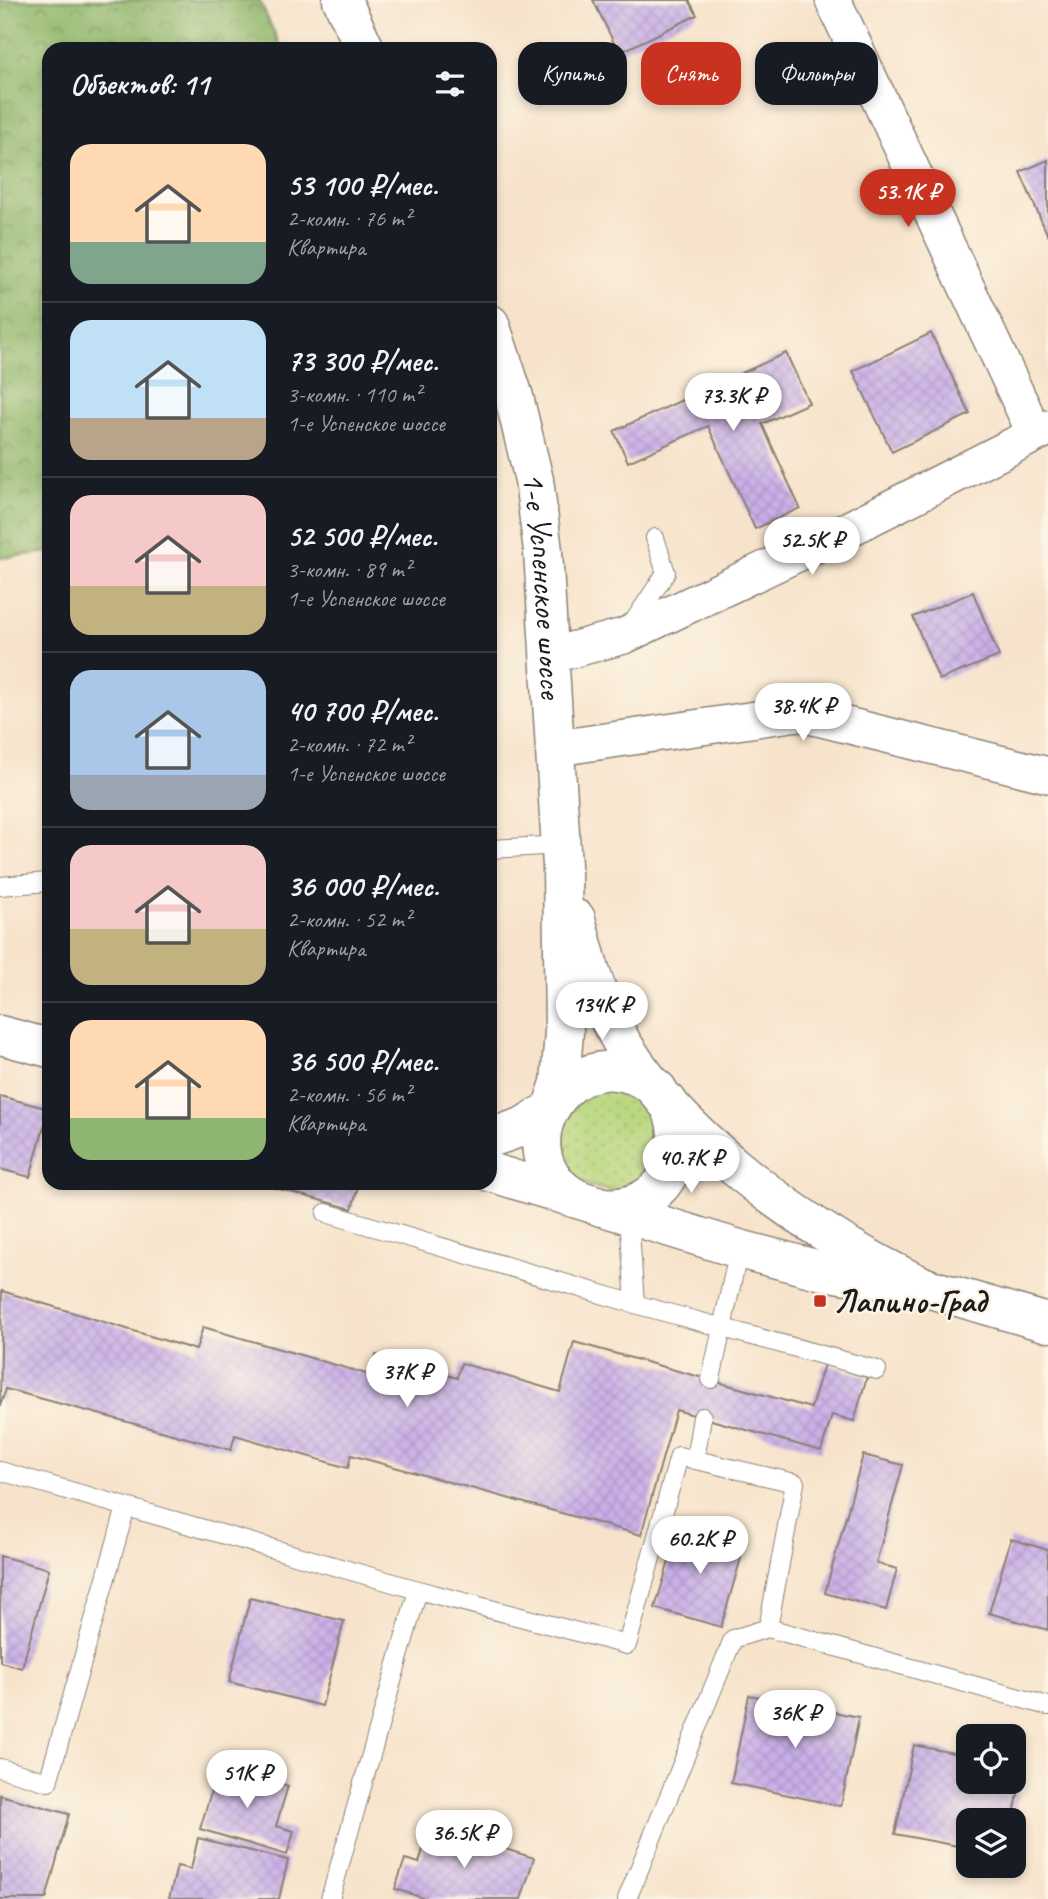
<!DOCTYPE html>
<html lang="ru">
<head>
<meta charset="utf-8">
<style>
	:root { --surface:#171b24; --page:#20242c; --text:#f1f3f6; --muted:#9ea1a6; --line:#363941; --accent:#c8321e }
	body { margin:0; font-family:Caveat,sans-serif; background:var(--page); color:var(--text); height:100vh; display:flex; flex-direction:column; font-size:26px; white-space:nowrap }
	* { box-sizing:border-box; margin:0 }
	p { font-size:23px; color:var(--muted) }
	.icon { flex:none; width:38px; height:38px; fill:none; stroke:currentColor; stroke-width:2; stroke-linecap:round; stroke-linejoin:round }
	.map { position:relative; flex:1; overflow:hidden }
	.panel { position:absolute; left:42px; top:42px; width:455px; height:1148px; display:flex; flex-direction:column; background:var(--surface); border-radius:21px; box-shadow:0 4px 10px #0003 }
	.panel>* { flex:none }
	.top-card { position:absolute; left:518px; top:42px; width:424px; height:63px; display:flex; gap:14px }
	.buttons { position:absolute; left:956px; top:1724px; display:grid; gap:14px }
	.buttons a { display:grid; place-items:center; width:70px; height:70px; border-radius:14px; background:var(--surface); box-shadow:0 4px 10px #0003; font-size:35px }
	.price { position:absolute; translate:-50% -60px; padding:0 16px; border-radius:24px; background:#fff; color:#222; font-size:23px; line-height:46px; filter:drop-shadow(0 2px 4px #0008) }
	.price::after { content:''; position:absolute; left:50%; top:42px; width:21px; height:16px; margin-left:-10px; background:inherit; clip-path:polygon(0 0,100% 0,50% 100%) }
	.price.selected { background:var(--accent); color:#fff }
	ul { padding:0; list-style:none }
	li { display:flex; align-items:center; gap:21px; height:175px; padding:0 28px }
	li+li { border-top:2px solid var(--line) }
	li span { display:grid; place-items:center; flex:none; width:196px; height:140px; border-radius:21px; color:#555 }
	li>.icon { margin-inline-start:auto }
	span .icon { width:84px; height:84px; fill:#fffc; stroke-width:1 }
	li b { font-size:30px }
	h2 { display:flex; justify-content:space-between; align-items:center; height:84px; padding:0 28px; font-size:30px }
	.pill { padding:0 24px; border-radius:21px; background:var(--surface); box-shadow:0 4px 10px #0003; font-size:24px; line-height:63px }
	.pill.selected { background:var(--accent); color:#fff }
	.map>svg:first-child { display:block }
	.grass { fill:url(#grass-dots); stroke:#6a7a4d; stroke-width:2 }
	.forest { fill:url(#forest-crowns); stroke:#576a44; stroke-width:2 }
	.building { fill:url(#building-cross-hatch) }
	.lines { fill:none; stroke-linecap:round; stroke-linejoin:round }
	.service-casing { stroke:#8a8074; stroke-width:20 }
	.minor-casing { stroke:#8a8074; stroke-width:38 }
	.secondary-casing { stroke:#8a8074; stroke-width:41 }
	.service { stroke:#fff; stroke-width:18 }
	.minor { stroke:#fff; stroke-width:35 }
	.secondary { stroke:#fff; stroke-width:38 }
	.poi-dot { fill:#c8321e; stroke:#fcf5e5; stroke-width:2.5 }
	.labels { text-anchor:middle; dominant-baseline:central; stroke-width:5; stroke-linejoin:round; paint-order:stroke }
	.street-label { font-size:33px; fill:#1c1c1c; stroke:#fcf5e5 }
	.poi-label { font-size:33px; font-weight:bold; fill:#1c1c1c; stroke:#fcf5e5; text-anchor:start }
</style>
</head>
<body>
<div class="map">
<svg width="1048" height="1899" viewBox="0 0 1048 1899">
	<defs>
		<pattern id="grass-dots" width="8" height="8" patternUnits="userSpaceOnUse" patternTransform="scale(1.75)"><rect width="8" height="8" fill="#b8d77e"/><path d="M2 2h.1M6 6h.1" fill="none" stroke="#9eb86c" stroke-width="1.8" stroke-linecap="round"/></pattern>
		<pattern id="forest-crowns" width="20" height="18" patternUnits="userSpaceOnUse" patternTransform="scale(1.75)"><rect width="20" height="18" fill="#92b86d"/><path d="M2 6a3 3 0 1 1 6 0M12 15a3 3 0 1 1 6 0" fill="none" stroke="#769559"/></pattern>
		<pattern id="building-cross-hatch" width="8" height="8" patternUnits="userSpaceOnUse" patternTransform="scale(1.75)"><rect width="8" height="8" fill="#c9afe8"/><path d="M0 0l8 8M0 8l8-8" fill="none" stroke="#ac96c6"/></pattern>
	</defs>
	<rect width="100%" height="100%" fill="#fcf5e5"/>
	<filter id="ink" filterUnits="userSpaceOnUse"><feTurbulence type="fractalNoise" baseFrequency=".0143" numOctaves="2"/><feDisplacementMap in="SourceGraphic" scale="14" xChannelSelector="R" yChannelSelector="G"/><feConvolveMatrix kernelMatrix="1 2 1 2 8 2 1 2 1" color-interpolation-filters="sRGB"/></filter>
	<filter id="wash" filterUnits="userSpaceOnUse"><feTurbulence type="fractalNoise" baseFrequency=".00686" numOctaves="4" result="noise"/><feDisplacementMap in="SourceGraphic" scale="28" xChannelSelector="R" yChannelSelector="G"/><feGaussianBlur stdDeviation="1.57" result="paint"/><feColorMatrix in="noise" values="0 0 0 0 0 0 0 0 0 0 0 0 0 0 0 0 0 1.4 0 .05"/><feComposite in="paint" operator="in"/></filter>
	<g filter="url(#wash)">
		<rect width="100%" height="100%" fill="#f7e3cb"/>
		<path class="grass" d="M590,1089H632L661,1119L655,1170L620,1193C566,1181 567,1182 557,1128Z"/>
		<path class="forest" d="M0,0H259L282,49H49V552L0,558Z"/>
		<g id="blocks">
			<path class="building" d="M593,0H689L697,15L619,53Z
				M1048,160V236L1020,172Z
				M931,333L970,414L892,452L853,371Z
				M786,353L809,403L762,424L800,508L755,529L708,426L628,462L614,431Z
				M973,592L999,656L939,680L913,617Z
				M0,1096L49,1109L30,1177L0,1169Z
				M258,1183H359L352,1209Z
				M2,1291L196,1350L203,1327L370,1375L376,1355L457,1378L461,1363L560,1392L574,1342L811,1408L824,1364L867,1377L854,1421L832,1415L821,1451L676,1410L641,1535L351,1455L348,1468L235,1435L231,1450L6,1389L0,1406Z
				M863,1455L903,1465L876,1563L897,1569L886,1610L825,1593Z
				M680,1525L745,1544L721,1627L655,1608Z
				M1011,1539L1048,1550V1630L989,1613Z
				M0,1556L49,1569L22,1668L0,1662Z
				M250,1598L344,1621L322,1706L229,1682Z
				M749,1695L859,1717L841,1806L731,1783Z
				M914,1745L968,1756V1782H1013V1766L1023,1768L1013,1820H968V1848L895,1834Z
				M219,1765L288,1786L276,1826L294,1831L287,1855L200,1829Z
				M0,1795L69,1814L46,1899H0Z
				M430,1826L534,1858L521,1899H427L395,1889L405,1859L419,1863Z
				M198,1838L288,1860L279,1899H169L177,1866L191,1869Z"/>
		</g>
	</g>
	<g filter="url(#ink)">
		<use href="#blocks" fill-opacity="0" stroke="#8a8074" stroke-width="2"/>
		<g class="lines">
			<g class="service-casing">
				<path id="service" d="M630,627L666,573L655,538
					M490,849L561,845
					M0,886L49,882
					M326,1213L635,1304L877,1370
					M629,1217L635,1304
					M711,1379L739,1249
					M695,1460L702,1417
					M0,1471L418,1590L330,1899
					M418,1590L627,1645L679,1456L795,1483L768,1628L1048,1706
					M0,1768L48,1782L126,1507
					M627,1899L733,1639L768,1628"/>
			</g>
			<g class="minor-casing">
				<path id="minor" d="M833,0L1035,434
					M549,656L624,636L843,532L1048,428
					M557,748L798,713L1048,775"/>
			</g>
			<g class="secondary-casing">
				<g id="secondary">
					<path d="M342,0L365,49"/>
					<path id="s1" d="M490,324L514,397L534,480L543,551L562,866L564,1032L560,1083L554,1101"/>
					<path d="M576,919C585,954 595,992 612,1025C669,1135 817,1238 927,1288"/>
					<path d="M0,1035L49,1048"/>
					<path d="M490,1138L522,1127L547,1112"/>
					<path d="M490,1172L739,1249L823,1271L927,1288L1048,1323"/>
					<path d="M578,1199C491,1155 575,1021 658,1090"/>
					<path d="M601,1207C663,1213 694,1154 668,1102"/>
				</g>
			</g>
			<use href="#service" class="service"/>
			<use href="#minor" class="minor"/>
			<use href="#secondary" class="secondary"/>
		</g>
	</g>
	<rect class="poi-dot" x="813" y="1294" width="14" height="14" rx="3.5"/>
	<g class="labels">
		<g class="street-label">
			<text stroke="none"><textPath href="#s1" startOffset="268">1-е Успенское шоссе</textPath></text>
		</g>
		<g class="poi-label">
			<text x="834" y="1301">Лапино-Град</text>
		</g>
	</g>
</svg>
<div class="buttons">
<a><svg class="icon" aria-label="locate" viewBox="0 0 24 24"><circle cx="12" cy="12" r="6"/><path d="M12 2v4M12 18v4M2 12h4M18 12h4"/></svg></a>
<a><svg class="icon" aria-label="layers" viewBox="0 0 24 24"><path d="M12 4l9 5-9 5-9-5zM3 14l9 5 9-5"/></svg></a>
</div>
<b class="price selected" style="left:908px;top:229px">53.1K ₽</b>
<b class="price" style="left:733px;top:433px">73.3K ₽</b>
<b class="price" style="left:812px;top:577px">52.5K ₽</b>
<b class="price" style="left:803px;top:743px">38.4K ₽</b>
<b class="price" style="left:602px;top:1042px">134K ₽</b>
<b class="price" style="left:691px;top:1195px">40.7K ₽</b>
<b class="price" style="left:407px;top:1409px">37K ₽</b>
<b class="price" style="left:700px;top:1576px">60.2K ₽</b>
<b class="price" style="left:795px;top:1750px">36K ₽</b>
<b class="price" style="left:247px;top:1810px">51K ₽</b>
<b class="price" style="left:464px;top:1870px">36.5K ₽</b>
<div class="top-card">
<a class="pill">Купить</a>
<a class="pill selected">Снять</a>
<a class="pill">Фильтры</a>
</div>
<section class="panel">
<h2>Объектов: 11<svg class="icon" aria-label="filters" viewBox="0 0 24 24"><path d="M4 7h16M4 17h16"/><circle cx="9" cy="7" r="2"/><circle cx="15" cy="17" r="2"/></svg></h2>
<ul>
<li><span style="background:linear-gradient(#ffd9b3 70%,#7fa58c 0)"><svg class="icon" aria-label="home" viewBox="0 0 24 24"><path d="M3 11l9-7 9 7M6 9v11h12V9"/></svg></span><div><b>53 100 ₽/мес.</b><p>2-комн. · 76 m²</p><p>Квартира</p></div></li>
<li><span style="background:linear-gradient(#bfe0f5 70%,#b9a48a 0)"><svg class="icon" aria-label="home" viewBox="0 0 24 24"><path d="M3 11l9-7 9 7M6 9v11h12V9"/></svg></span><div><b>73 300 ₽/мес.</b><p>3-комн. · 110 m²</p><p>1-е Успенское шоссе</p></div></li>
<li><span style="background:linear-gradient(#f6c9c9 65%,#c2b280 0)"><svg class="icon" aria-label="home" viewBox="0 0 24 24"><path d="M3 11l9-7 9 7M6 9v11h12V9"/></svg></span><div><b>52 500 ₽/мес.</b><p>3-комн. · 89 m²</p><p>1-е Успенское шоссе</p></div></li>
<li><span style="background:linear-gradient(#a9c7e8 75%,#9aa5b1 0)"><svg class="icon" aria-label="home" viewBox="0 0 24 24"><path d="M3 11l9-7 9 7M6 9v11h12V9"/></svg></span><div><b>40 700 ₽/мес.</b><p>2-комн. · 72 m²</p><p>1-е Успенское шоссе</p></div></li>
<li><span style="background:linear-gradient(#f6c9c9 60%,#c2b280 0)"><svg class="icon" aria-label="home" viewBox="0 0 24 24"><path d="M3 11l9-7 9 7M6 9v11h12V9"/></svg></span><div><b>36 000 ₽/мес.</b><p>2-комн. · 52 m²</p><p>Квартира</p></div></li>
<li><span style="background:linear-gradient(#ffd9b3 70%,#8fb573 0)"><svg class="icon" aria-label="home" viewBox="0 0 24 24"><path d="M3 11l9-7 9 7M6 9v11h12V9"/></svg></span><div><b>36 500 ₽/мес.</b><p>2-комн. · 56 m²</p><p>Квартира</p></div></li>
</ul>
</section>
</div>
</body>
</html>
